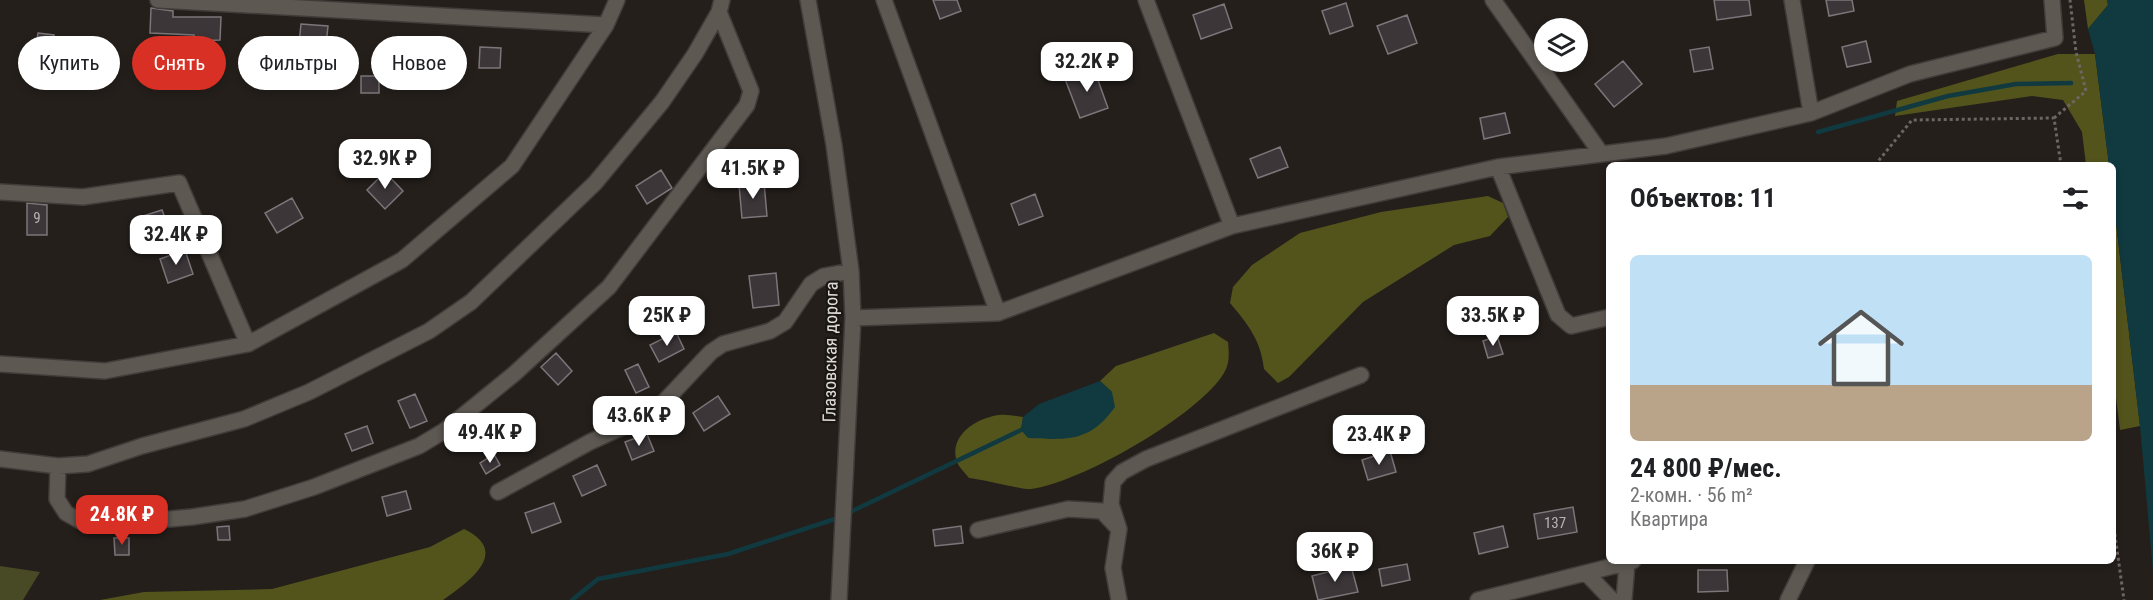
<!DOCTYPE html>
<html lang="ru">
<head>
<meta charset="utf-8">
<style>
	:root { --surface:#fff; --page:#f2f2f2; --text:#202124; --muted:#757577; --line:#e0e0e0; --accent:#d93025 }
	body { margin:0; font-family:"Roboto Condensed",sans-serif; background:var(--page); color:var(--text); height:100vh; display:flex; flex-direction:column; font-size:22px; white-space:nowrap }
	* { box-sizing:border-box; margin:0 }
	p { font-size:20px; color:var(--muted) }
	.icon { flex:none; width:33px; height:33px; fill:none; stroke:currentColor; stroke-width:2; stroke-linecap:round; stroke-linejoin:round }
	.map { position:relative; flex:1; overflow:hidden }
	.details { position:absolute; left:1606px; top:162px; width:510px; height:402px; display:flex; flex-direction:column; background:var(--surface); border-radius:9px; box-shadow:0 3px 9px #0003 }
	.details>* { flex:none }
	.banner { position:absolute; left:18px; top:36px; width:570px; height:54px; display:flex; gap:12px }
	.tools { position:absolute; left:1534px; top:18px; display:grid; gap:12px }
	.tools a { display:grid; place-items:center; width:54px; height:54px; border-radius:50%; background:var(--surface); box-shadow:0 3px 9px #0003; font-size:30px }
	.price { position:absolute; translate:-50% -51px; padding:0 14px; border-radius:12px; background:#fff; color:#222; font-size:20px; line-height:39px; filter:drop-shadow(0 2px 3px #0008) }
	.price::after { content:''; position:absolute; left:50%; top:36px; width:18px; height:14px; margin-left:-9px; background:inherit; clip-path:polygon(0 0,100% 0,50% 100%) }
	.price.on { background:var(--accent); color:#fff }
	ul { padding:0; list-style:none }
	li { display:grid; align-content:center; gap:12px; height:318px; padding:0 24px }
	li+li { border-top:2px solid var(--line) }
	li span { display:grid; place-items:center; height:186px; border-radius:9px; color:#555 }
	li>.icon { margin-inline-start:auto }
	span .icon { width:108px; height:108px; fill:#fffc; stroke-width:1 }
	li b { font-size:26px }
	h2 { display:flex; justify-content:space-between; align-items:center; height:72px; padding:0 24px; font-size:26px }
	.pill { padding:0 21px; border-radius:27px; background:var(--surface); box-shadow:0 3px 9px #0003; font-size:21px; line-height:54px }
	.pill.on { background:var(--accent); color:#fff }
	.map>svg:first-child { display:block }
	.green { fill:#484925 }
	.forest { fill:#53541c }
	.water { fill:#103940 }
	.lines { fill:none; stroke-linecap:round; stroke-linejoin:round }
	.stream { stroke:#103940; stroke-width:4.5 }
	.building { fill:#3c3639; stroke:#7c7579; stroke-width:1.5 }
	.minor-casing { stroke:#403c39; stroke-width:18 }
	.path { stroke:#6c6764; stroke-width:3; stroke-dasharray:3 3; stroke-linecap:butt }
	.minor { stroke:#5d5852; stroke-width:15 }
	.labels { text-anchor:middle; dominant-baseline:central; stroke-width:4.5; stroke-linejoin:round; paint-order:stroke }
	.number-label { font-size:15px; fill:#b7b3b2 }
	.street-label { font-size:18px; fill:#e0ddda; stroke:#1a1612 }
</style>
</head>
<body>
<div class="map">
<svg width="2153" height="600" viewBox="0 0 2153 600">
	<rect width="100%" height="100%" fill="#241f1b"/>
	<path class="green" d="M0,566L40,572L23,600H0Z"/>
	<path class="forest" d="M2084,0H2107L2108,5L2088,29Z
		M2058,54H2095L2109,165H2086L2082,132L2063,100L2032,96L1895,116L1897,101Z
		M1488,196L1503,203L1508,217L1490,236L1454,245L1363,302L1289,377L1278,383L1264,369C1261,341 1248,324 1230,303L1233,287L1252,265L1300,233L1381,212Z
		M2114,206L2140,426L2120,430L2114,381Z
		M1214,333L1228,342C1229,353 1230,363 1224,373C1199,415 1080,483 1031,489C1023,490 982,479 969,478C965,473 959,467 957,462C948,436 976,418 999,415C1006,414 1015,416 1023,417L1021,430L1112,392L1100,381L1116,366Z
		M464,529C512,552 468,582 443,600H100L144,592L272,589L430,547Z"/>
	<path class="water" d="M2107,0H2153V572L2140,426L2114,206V165H2109L2095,54L2088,29L2108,5Z
		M1100,381L1112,392L1115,407C1090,442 1068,440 1028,438L1021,430L1023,417L1039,404Z"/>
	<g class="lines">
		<path class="stream" d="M1818,132L1948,96L2016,84L2071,83
			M846,514L1021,430
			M572,600L598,579L728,554L838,518"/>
	</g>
	<path class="building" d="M933,0H957L961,11L940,19Z
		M1714,0H1749L1751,15L1717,20Z
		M1826,0H1852L1854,11L1829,16Z
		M1346,3L1353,26L1330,34L1322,11Z
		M1224,4L1232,28L1201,39L1193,15Z
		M151,8L173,11V17H221L220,40L194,41V35L150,33Z
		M1407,15L1417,43L1388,54L1377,26Z
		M301,24L328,26L325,55L298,53Z
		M38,33L54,35L52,57L35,55Z
		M1866,41L1871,62L1847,67L1842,47Z
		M480,47L501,48L500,68H479Z
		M1709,47L1713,69L1694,72L1690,50Z
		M1623,61L1642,84L1614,107L1595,84Z
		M87,64L112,65L111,82H87Z
		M1094,69L1108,108L1080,118L1065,79Z
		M361,76H379V93H361Z
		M1505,113L1510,133L1484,139L1480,118Z
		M1280,147L1288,167L1258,178L1250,159Z
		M661,170L672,188L647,204L636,186Z
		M385,172L403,191L385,209L367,190Z
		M764,182L767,216L742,218L739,185Z
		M1035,194L1043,216L1019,225L1011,204Z
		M292,198L303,218L277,233L265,213Z
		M27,203L47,205V235H27Z
		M162,210L169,228L147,236L140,217Z
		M185,250L193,274L168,283L160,259Z
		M776,273L779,305L753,308L749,276Z
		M676,332L684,349L659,362L650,345Z
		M1497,336L1503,354L1488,358L1483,341Z
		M556,353L572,371L558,385L541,367Z
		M638,364L649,387L636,393L625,370Z
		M415,394L427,421L410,428L398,401Z
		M718,396L730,414L704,431L693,413Z
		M367,426L373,443L352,451L345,434Z
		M647,434L654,451L632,460L625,442Z
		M1390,451L1396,472L1368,480L1362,460Z
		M494,454L500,465L486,474L480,463Z
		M597,465L606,485L582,496L573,476Z
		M406,491L411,509L387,516L382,497Z
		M554,503L561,522L532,533L525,513Z
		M1573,507L1577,532L1538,539L1534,514Z
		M229,526L230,540H218L217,527Z
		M961,526L963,543L935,546L933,530Z
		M1503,526L1508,547L1479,554L1474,533Z
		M114,538H129V555H115Z
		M1407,564L1410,580L1382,586L1379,569Z
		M1351,566L1358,592L1318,600L1312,576Z
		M1698,570H1727L1728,591L1698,592Z"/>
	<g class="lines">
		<g class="minor-casing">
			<path id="minor" d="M158,0L606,25L617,0
				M808,0L834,145L851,271L853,318L839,600
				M884,0L998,313
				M1146,0L1232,226
				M1493,0L1600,152
				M1792,0L1811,113L1910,74L2055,38L2052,0
				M1498,167L1558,315L1571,326L1610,317
				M0,192L83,197L179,183L248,344
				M853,318L998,313L1232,226L1498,167L1666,146L1811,113
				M0,364L105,371L248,344L402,260L512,166L606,25
				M0,459L58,466L88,464L142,446L244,419L309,392L429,331L471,302L595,183L662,102L695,54L719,12L722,0
				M58,466L57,499L66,513L82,522L125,523L192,517L245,509L314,487L419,446L444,431L514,374L609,287L747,105L751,91L719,12
				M498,492L590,442L640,419L663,403L711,352L723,344L770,331L785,322L811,284L824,276L851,271
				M978,530L1068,509L1102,511L1117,527
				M1587,574L1612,600
				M1119,600L1113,568L1119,529L1111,504L1113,482L1122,472L1146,459L1361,375
				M1478,600L1633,561
				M1624,600L1627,563
				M1788,600L1807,561"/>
		</g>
		<path class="path" d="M2054,118L2086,91L2076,52L2070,0
			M1875,165L1912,120L2054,118L2061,165
			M2114,528L2124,600"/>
		<use href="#minor" class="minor"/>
	</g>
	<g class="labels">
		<g class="number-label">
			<text x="37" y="218">9</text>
			<text x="1555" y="523">137</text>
		</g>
		<g class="street-label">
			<text transform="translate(830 352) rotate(-89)">Глазовская дорога</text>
		</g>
	</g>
</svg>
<div class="tools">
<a><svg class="icon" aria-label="layers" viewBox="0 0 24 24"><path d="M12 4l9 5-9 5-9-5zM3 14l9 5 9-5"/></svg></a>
</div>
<b class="price" style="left:1087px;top:93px">32.2K ₽</b>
<b class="price" style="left:385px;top:190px">32.9K ₽</b>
<b class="price" style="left:753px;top:200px">41.5K ₽</b>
<b class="price" style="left:176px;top:266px">32.4K ₽</b>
<b class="price" style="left:667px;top:347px">25K ₽</b>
<b class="price" style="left:1493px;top:347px">33.5K ₽</b>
<b class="price" style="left:639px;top:447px">43.6K ₽</b>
<b class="price" style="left:490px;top:464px">49.4K ₽</b>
<b class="price" style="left:1379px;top:466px">23.4K ₽</b>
<b class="price on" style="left:122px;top:546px">24.8K ₽</b>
<b class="price" style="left:1335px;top:583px">36K ₽</b>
<div class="banner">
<a class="pill">Купить</a>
<a class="pill on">Снять</a>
<a class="pill">Фильтры</a>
<a class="pill">Новое</a>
</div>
<section class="details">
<h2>Объектов: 11<svg class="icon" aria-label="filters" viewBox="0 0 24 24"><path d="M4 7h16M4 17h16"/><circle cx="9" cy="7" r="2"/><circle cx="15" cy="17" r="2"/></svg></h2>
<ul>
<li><span style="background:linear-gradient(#bfe0f5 70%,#b9a48a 0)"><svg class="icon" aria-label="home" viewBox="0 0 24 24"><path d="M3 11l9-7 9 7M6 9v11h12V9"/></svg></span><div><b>24 800 ₽/мес.</b><p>2-комн. · 56 m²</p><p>Квартира</p></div></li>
</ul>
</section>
</div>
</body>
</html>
